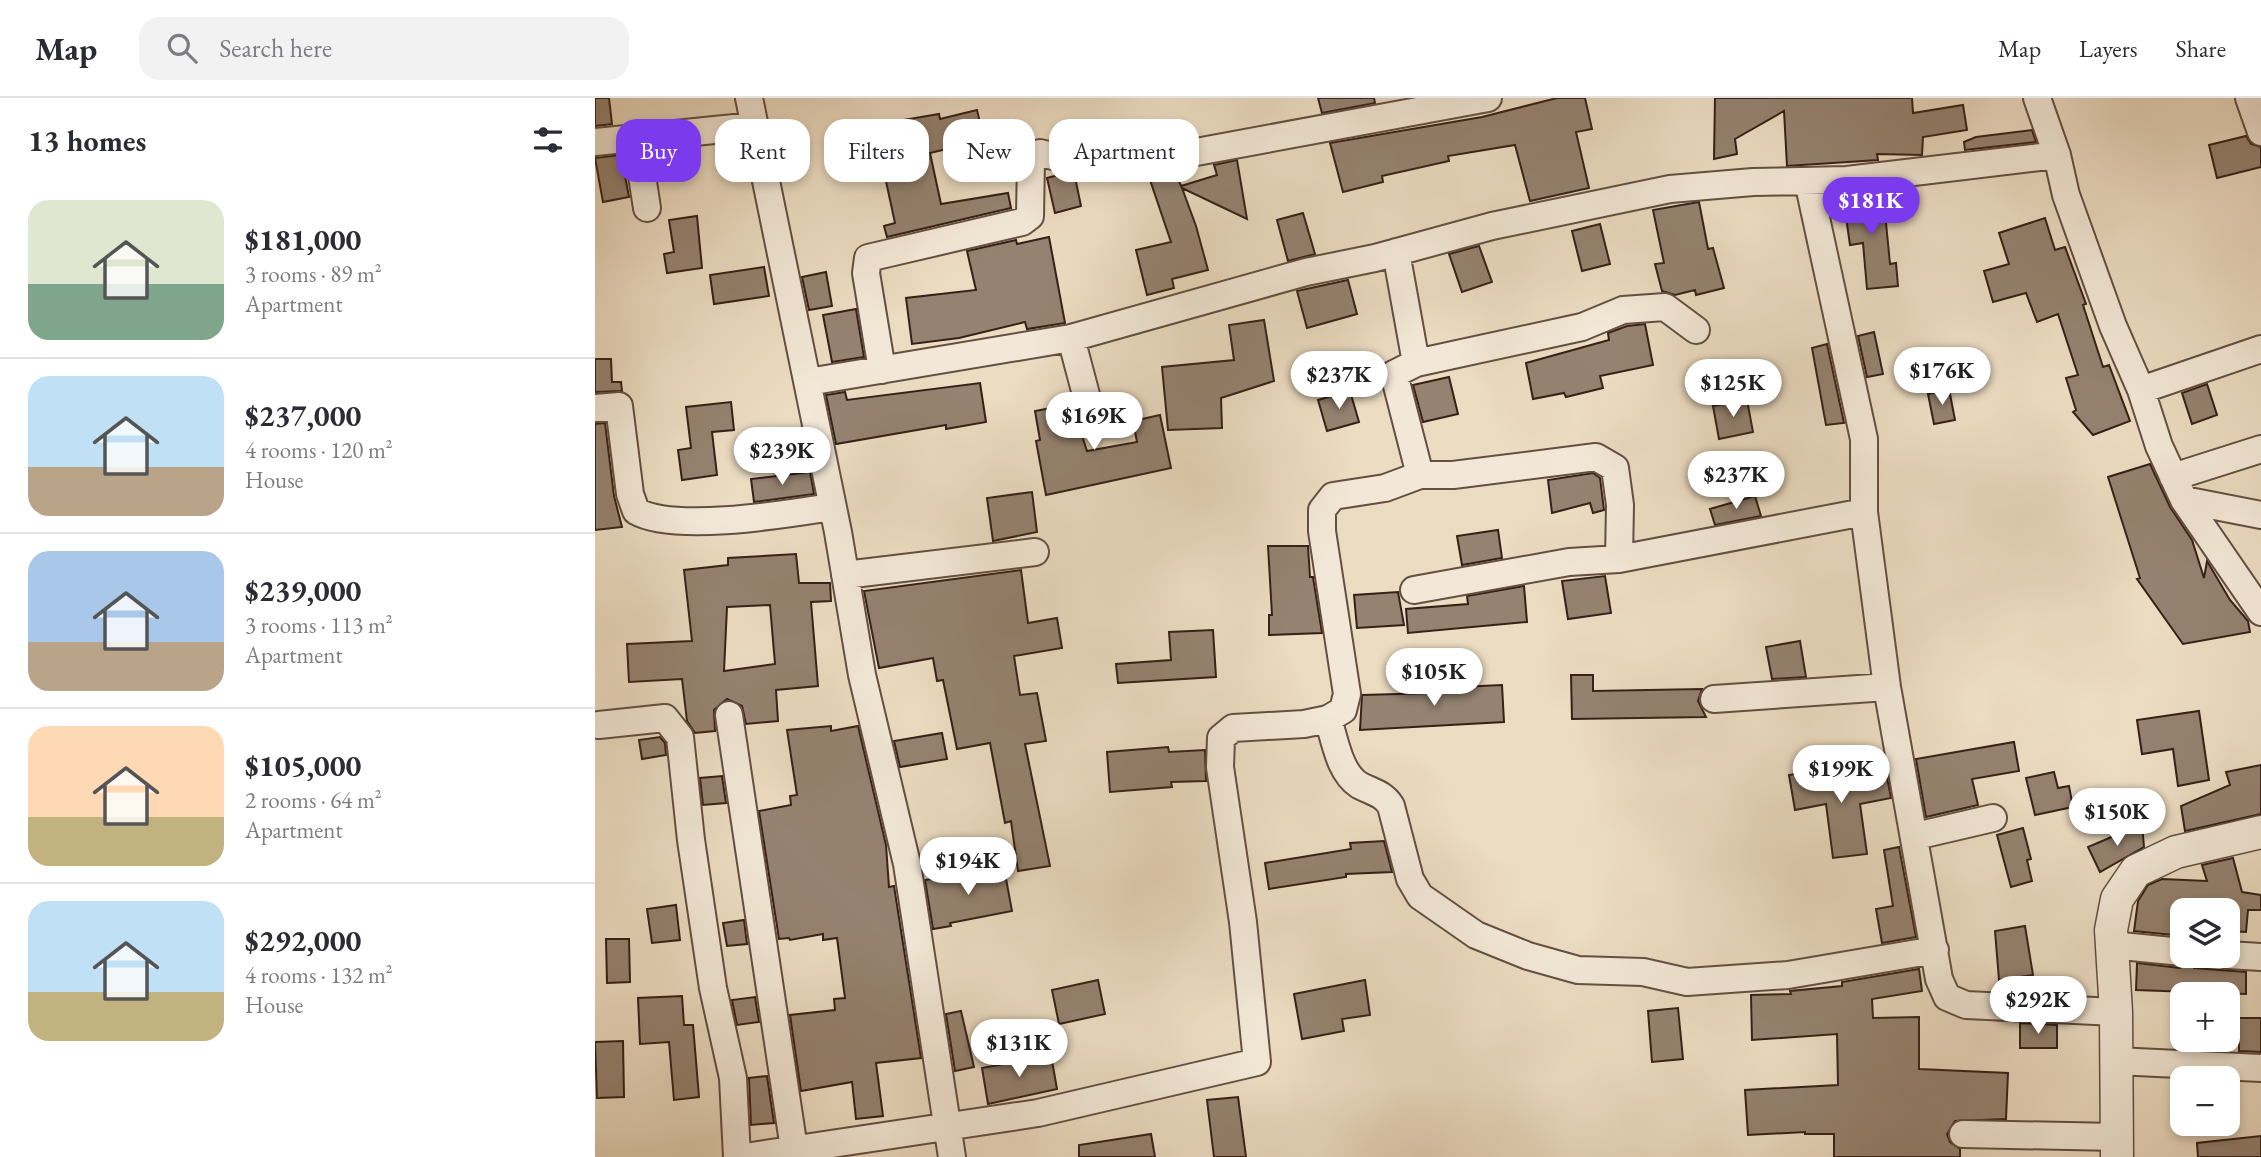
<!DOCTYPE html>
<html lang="en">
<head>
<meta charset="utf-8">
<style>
	:root { --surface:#fff; --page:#f2f2f3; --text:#2b2b33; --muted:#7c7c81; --line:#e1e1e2; --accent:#7c3aed }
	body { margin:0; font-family:"EB Garamond",serif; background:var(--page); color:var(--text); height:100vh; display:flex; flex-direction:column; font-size:26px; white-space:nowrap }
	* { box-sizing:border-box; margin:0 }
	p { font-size:23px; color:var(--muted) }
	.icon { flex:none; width:38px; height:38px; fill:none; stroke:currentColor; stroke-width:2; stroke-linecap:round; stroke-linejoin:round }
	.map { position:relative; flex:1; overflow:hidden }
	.sheet { display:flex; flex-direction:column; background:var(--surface); width:595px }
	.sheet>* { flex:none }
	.hud { position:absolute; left:21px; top:21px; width:665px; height:63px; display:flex; gap:14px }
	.controls { position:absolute; left:1575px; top:800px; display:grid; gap:14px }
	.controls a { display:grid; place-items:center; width:70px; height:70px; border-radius:14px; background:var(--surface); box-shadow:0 4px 10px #0003; font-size:35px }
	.price { position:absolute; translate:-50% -60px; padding:0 16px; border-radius:24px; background:#fff; color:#222; font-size:23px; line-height:46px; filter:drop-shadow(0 2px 4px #0008) }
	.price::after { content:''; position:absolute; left:50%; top:42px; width:21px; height:16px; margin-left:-10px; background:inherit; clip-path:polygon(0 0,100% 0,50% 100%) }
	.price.on { background:var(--accent); color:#fff }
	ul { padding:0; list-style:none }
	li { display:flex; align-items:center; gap:21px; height:175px; padding:0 28px }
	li+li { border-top:2px solid var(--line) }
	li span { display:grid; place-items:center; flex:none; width:196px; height:140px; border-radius:21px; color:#555 }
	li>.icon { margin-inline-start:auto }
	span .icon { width:84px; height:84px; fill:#fffc; stroke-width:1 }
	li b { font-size:30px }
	h2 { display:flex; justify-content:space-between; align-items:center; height:84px; padding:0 28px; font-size:30px }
	.chip { padding:0 24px; border-radius:21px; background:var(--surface); box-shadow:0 4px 10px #0003; font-size:24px; line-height:63px }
	.chip.on { background:var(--accent); color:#fff }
	header { display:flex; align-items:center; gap:42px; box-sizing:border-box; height:98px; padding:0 35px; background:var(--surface); border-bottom:2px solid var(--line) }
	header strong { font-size:33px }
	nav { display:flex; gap:38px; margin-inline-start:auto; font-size:24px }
	.search { width:490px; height:63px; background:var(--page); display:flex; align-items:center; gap:18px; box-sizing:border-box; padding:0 24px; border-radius:21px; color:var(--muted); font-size:26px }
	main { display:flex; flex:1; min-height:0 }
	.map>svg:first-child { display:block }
	.building { fill:#958270; stroke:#362017; stroke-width:2; fill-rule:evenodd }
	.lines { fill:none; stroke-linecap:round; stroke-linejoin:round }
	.minor-casing { stroke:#644f42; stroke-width:30 }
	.tertiary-casing { stroke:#644f42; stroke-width:35 }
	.minor { stroke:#f3e8d7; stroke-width:26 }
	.tertiary { stroke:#f3e8d7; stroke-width:32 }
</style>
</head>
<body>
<header>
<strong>Map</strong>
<div class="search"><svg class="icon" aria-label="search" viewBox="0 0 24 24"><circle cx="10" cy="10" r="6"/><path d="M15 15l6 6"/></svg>Search here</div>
<nav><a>Map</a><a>Layers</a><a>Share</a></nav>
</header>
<main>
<section class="sheet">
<h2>13 homes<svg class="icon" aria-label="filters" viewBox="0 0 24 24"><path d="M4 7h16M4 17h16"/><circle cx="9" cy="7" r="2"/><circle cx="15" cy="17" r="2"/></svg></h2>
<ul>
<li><span style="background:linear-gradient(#dfe7d0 60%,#7fa58c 0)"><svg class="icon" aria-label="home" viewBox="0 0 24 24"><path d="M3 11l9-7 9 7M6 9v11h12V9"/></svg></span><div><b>$181,000</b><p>3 rooms · 89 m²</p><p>Apartment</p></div></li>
<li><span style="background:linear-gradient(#bfe0f5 65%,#b9a48a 0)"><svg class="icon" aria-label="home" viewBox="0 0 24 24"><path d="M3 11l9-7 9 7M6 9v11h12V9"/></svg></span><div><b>$237,000</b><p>4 rooms · 120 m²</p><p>House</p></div></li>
<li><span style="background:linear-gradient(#a9c7e8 65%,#b9a48a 0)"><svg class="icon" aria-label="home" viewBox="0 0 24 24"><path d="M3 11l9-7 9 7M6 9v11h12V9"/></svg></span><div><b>$239,000</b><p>3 rooms · 113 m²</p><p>Apartment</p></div></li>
<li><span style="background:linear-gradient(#ffd9b3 65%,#c2b280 0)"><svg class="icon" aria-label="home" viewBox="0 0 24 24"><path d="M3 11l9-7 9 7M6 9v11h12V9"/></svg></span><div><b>$105,000</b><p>2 rooms · 64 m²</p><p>Apartment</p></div></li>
<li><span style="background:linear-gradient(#bfe0f5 65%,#c2b280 0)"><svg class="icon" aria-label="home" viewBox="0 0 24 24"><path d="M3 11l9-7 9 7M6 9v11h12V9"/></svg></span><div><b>$292,000</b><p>4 rooms · 132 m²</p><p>House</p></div></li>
</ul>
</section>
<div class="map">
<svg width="1666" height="1059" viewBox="0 0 1666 1059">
	<rect width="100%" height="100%" fill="#ecdcc2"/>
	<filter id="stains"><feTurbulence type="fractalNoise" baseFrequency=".00286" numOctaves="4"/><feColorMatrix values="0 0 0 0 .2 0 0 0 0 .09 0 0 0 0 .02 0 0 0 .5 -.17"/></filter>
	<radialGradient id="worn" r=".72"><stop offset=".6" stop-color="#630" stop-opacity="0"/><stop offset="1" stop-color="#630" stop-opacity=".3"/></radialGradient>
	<path class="building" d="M0,0H14L17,26L0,28Z
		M723,0H779L780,5L727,15Z
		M962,0H990L997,31L981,34L994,90L935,103L920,47L853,58L854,63L787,78L788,84L748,94L735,45L887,19Z
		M1120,0H1317L1318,15L1368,7L1372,32L1328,39L1327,57L1282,56L1283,62L1192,68L1189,13L1140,41L1142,56L1119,61Z
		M382,12L389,42L335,55L346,106L413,95L416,110L292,139L289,128L300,125L286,60L268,64L262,30L344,16L345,21Z
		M1437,32L1441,44L1370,52L1369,44L1381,39Z
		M1651,38L1656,46L1666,49V69L1622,80L1614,47Z
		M26,57L34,99L8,104L0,60Z
		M642,62L652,121L587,90L601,128L613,172L577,181L579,190L552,197L541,152L576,144L554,79L580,74L586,88L622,77L619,67Z
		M467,76L480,79L486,108L460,115L452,80Z
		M1288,94L1295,166L1301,165L1303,188L1272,191L1268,145L1255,147L1248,98Z
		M1104,104L1113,151L1118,150L1129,190L1101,197L1100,192L1080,197L1067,193L1060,166L1069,165L1058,112Z
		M708,115L720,156L693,163L682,122Z
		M102,118L107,170L72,175L69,156L79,154L74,122Z
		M1450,120L1460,152L1470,149L1491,206L1488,207L1508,269L1514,267L1535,323L1498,337L1478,314L1481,312L1471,280L1483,277L1463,216L1442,224L1431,195L1398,204L1389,173L1414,166L1404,135Z
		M1005,126L1015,166L987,173L977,133Z
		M454,139L470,225L432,231L430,224L364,240L317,246L311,200L381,192L372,153L421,142L422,146Z
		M884,148L897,184L867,194L854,156Z
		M169,169L174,198L119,206L115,177Z
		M231,174L237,208L214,212L207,179Z
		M753,182L762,216L712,230L702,193Z
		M261,211L269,259L237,264L228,217Z
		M669,222L679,283L626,300L627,330L573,332L567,269L639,262L634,227Z
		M1050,226L1058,267L1005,278L1008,290L971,299L969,295L938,301L931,265L1014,242L1013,235L1032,228Z
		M1279,234L1288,276L1272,279L1263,238Z
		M1232,246L1249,325L1231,327L1217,250Z
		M0,261H16L17,284H26L27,293L0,294Z
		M854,279L863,316L828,324L818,287Z
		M385,285L391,324L351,331V327L241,346L231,297L250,294L252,302Z
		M1612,286L1622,317L1597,326L1587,295Z
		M1354,291L1360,322L1339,326L1333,296Z
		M755,293L764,324L732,333L723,302Z
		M1152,302L1158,334L1124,341L1118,308Z
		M136,304L139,332L117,334L122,377L87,382L83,352L96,350L91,309Z
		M477,306L492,353L542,344L538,323L565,317L576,370L451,397L441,343L445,342L440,313Z
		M10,325L19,398L27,429L0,432V326Z
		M1555,366L1575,409L1597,442L1609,480L1612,463L1635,502L1653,523L1655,534L1588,546L1542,481L1545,480L1513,379Z
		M215,374L219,396L159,404L156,381Z
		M998,375L1005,380L1009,412L998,415L995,405L957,415L953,382Z
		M437,394L442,434L398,443L392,400Z
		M1160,398L1166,418L1120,427L1115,411Z
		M903,432L907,460L867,467L862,438Z
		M673,448H713L715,479H718L727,535L674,537V517H677Z
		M201,456L204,485H235L236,503L216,504L223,588L181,592L183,623L151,626L147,608L132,601L119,612L120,633L100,635L92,623L87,581L34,584L32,546L97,543L89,472L133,467V460ZM175,507L180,566L129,573L132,509Z
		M426,472L433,525L462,520L467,550L419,558L425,597L442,595L451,643L430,646L455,768L423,773L416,723L410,725L395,645L362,651L348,582L342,583L338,560L284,570L269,493Z
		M1010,478L1016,515L973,521L967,483Z
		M929,488L932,524L813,535L811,511L873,506L872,498Z
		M803,494L809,527L762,530L759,497Z
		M618,532L621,579L523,585L521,566L576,562L574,534Z
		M1205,543L1211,579L1177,581L1171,549Z
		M976,577H998V593L1107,591L1103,603L1111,619L977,621Z
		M907,587L909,624L765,632L767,597L840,595V590Z
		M1604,613L1614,682L1583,688L1578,651L1547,656L1542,622Z
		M236,628V633L263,628L291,747L294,789L299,788L326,960L281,965L288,1018L261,1021L257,984L206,993L195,917L240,912L239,901L250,900L242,840L228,842V836L195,842L194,840L184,841L164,713L196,707L195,698L202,697L192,632Z
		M347,635L352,661L305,669L299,643Z
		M65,639L70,645L71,657L47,661L44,642Z
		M1419,644L1424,673L1377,681L1383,707L1331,719L1321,661Z
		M573,649L574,654L610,652L611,683L576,684L577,689L515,694L512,654Z
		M1666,667V716L1590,733L1586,708L1635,687L1631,674Z
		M1219,673L1220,677L1246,675L1247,684L1291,674L1296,700L1265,706L1272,756L1238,760L1231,706L1200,712L1194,677Z
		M1459,674L1463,690L1474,688L1478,709L1440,717L1431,680Z
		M127,678L131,705L108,707L105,680Z
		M1547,726L1549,749L1505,774L1493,749Z
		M1428,730L1436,761L1432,762L1437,783L1416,789L1402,737Z
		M789,743L797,774L751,776V779L674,791L670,765L756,751L755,745Z
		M1304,749L1321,839L1287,845L1281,811L1298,808L1289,752Z
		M1638,760L1647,794L1666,797V812H1653L1651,834L1633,833V812H1580L1578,837L1539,833L1543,803L1553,787L1567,781L1612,783L1607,767Z
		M409,770L417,813L355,825L356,828L338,831L330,782Z
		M81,807L85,842L57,845L52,811Z
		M149,822L152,846L132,848L128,825Z
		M1430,828L1438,877L1404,882L1400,833Z
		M11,841H34L35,884L12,885Z
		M1599,864V870L1651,874V896L1541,892L1542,865L1585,870Z
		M1324,871L1327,893L1277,901L1278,920L1324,919V971L1413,975L1411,1021L1360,1023L1352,1036L1355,1044L1365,1051V1059H1239V1036H1210V1034L1153,1037L1150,992L1243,987L1242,936L1157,942L1156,897L1196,896L1195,893L1247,888V884Z
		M503,882L510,916L464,926L457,892Z
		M770,882L775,917L747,921L749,933L707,941L699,896Z
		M87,898L89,927H98L104,999L79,1002L74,944L45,946L43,900Z
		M160,899L164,924L142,927L137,902Z
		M1083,910L1088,961L1057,964L1053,913Z
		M366,913L379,969L360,973L351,916Z
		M1644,920H1666V954L1644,953Z
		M1425,925L1462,927V950H1425Z
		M28,943L29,999L2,1000L0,944Z
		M456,957L462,991L393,1006L387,970Z
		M172,978L179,1025L156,1027L154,980Z
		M643,999L651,1059H619L612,1002Z
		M556,1036L560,1059H484V1047Z
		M1666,1038V1059H1603L1602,1045Z"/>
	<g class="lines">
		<g class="minor-casing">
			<path id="minor" d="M154,0L243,434L267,577L312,766L357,1059
				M1442,0L1462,57L1471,97L1518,228L1546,292L1564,348L1589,402L1666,514
				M1654,0L1666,34
				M41,39L52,110
				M0,44L159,28
				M1213,83L1269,341V414L1292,589L1344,881L1352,899L1371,907L1521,914
				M801,154L821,265L799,276L825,377
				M476,240L498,323
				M821,265L987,229L1028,212L1070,209L1101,232
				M287,272L271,175L273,160L427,124L435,118L436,61L445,55L492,66L531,67L893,0
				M213,284L476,240L711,174L780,160L897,128L1075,91L1158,84L1252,82L1462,57
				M1546,292L1666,251
				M0,310L24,308L35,396L41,413C79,435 191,416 236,409
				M1578,379L1666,351
				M1589,402L1666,417
				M1024,461L1269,414
				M250,477L440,454
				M1119,601L1292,589
				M134,617L199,1051
				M733,621C740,642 744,674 764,687C777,694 788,695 796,708L815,781L825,798L881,837L933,858L983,872L1048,874L1092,884L1193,877L1340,852
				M4,627L70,620L85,639L96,742L118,890L138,980L142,1059
				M1321,738L1398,720
				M1516,847L1587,854
				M1633,857L1666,859
				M1521,963L1666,970
				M1368,1036L1522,1039
				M150,1059L443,1015L662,964L648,824L625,669L626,640L638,630L709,626L733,621L748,612L752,596L727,433V412L738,398L790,390L825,377H858L1001,359L1020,370L1025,407L1024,461L974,464L819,492"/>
		</g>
		<g class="tertiary-casing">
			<path id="tertiary" d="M1522,1059L1521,914L1516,832L1522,801L1541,773L1581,754L1666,734"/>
		</g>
		<use href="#minor" class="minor"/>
		<use href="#tertiary" class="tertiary"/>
	</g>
	<rect width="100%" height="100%" filter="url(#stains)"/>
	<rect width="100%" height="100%" fill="url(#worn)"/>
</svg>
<div class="controls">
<a><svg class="icon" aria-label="layers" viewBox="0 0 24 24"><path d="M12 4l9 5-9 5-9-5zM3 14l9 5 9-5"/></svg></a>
<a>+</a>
<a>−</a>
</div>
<b class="price on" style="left:1276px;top:139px">$181K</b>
<b class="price" style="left:1347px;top:309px">$176K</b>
<b class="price" style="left:744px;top:313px">$237K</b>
<b class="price" style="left:1138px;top:321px">$125K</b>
<b class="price" style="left:499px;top:354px">$169K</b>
<b class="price" style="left:187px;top:389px">$239K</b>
<b class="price" style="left:1141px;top:413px">$237K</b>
<b class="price" style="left:839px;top:610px">$105K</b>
<b class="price" style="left:1246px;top:707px">$199K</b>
<b class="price" style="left:1522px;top:750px">$150K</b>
<b class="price" style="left:373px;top:799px">$194K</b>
<b class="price" style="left:1443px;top:938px">$292K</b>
<b class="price" style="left:424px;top:981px">$131K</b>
<div class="hud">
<a class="chip on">Buy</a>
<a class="chip">Rent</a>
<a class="chip">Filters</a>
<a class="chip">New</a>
<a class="chip">Apartment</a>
</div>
</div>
</main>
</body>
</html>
